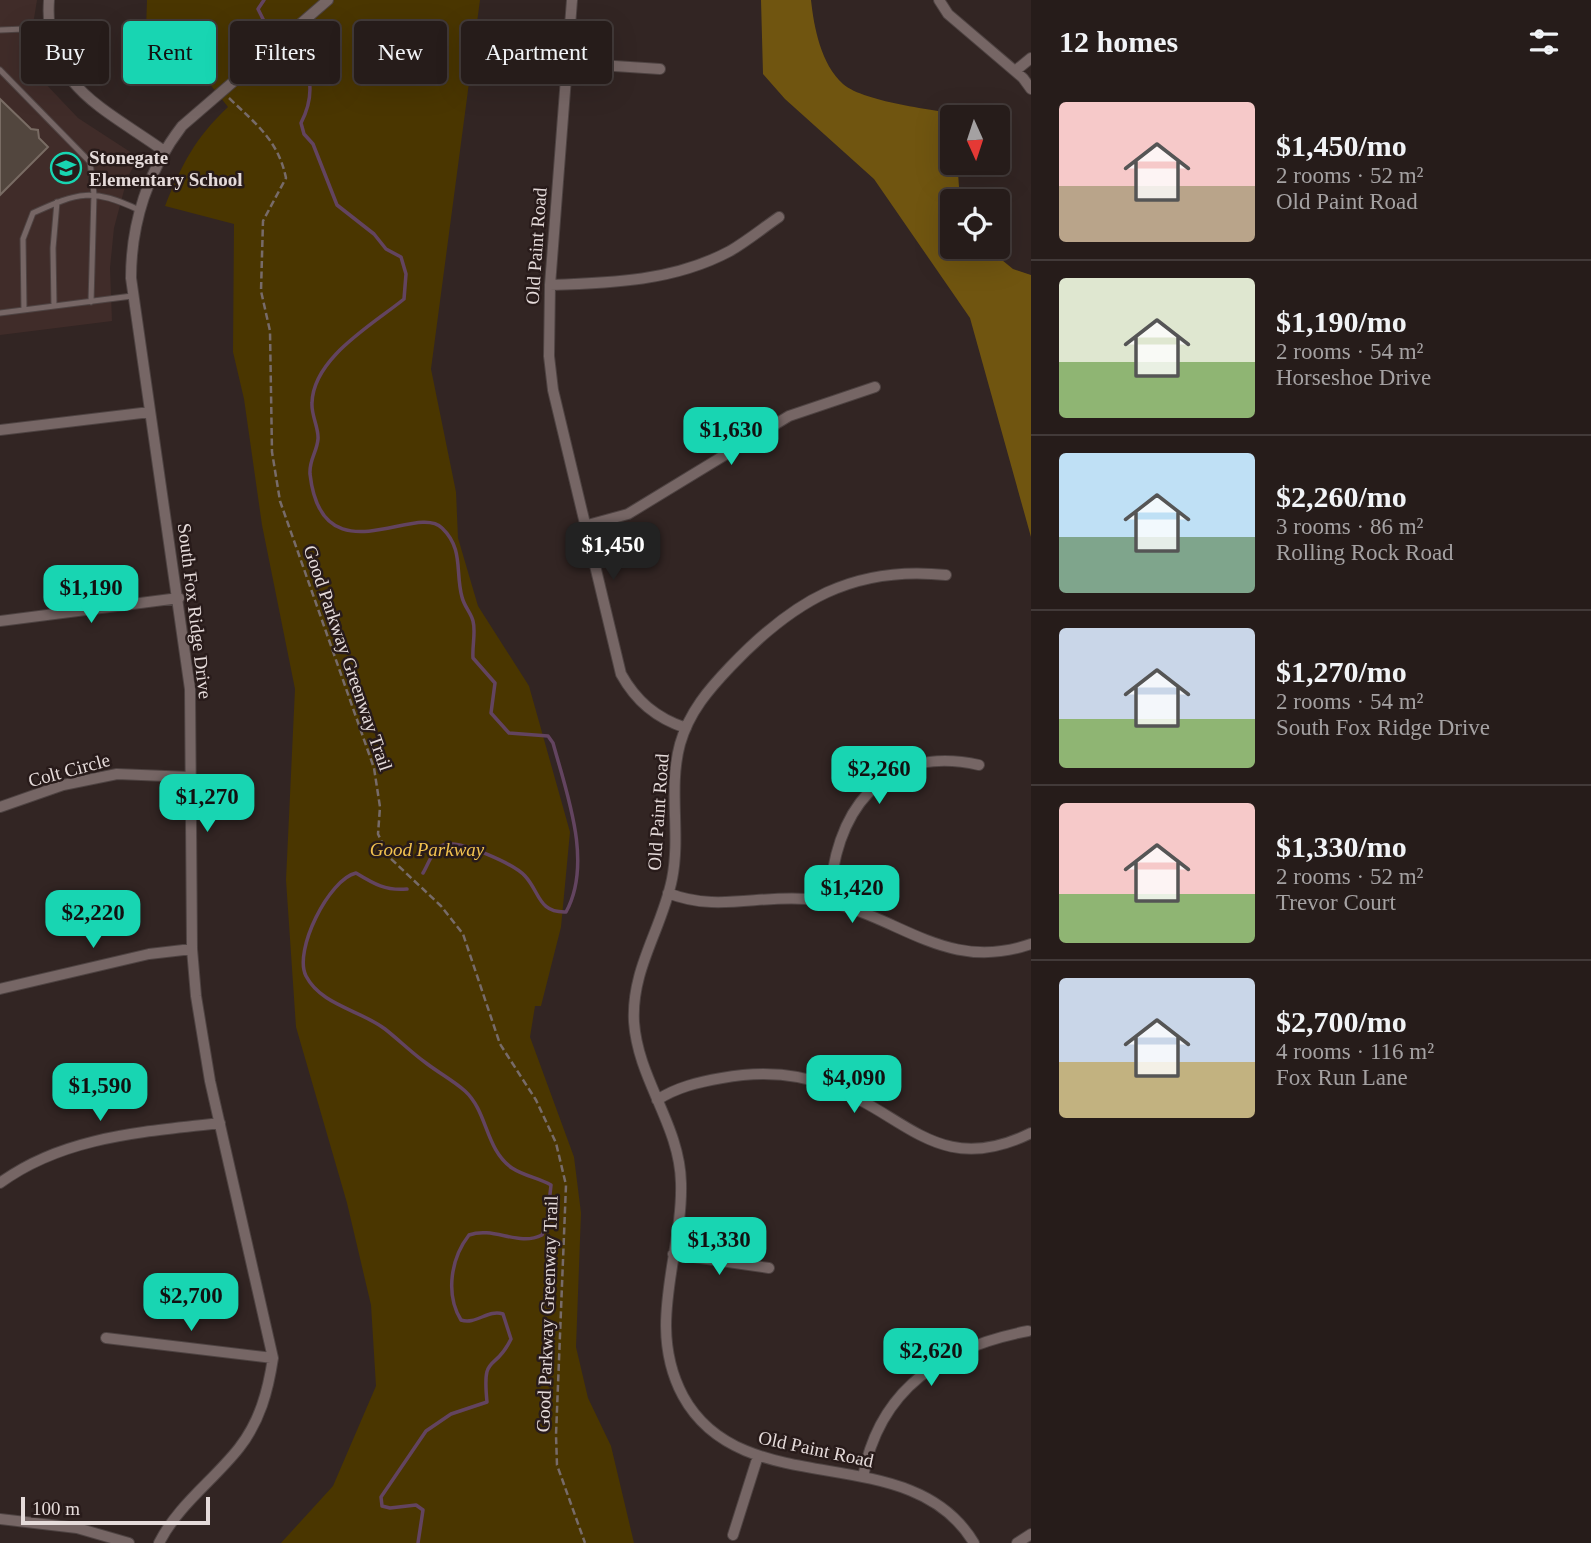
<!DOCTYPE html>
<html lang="en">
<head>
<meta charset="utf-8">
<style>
	:root { --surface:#261c1a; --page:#2e2523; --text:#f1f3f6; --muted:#a4a1a2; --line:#423a39; --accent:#18d5b2 }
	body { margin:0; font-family:Georgia,serif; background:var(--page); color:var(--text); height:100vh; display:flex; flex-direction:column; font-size:26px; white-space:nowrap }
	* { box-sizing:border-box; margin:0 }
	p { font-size:23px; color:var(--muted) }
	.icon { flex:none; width:38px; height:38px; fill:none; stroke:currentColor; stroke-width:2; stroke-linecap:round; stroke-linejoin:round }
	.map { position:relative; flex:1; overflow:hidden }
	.sheet { display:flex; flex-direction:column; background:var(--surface); width:560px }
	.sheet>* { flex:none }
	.hud { position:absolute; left:21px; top:21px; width:665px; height:63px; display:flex; gap:14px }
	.needle { width:46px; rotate:177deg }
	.fabs { position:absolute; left:940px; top:105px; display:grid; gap:14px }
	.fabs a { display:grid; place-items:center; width:70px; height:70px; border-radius:7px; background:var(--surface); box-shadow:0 7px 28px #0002,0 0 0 2px var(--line); font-size:35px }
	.scale { position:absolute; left:21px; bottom:18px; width:189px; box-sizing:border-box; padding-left:7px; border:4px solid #e5dbda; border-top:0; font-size:19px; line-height:24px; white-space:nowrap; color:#e5dbda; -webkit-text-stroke:5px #281b1a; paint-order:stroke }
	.price { position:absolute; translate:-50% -60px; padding:0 16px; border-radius:14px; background:var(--accent); color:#111; font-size:23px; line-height:46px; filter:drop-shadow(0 2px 4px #0008) }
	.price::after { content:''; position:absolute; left:50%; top:42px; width:21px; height:16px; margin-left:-10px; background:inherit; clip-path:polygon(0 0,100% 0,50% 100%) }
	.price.selected { background:#222; color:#fff }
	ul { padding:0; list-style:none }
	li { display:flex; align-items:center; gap:21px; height:175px; padding:0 28px }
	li+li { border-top:2px solid var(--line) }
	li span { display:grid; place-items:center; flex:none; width:196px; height:140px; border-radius:7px; color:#555 }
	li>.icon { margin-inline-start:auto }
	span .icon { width:84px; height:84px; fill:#fffc; stroke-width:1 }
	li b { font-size:30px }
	h2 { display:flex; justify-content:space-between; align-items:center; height:84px; padding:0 28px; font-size:30px }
	.tag { padding:0 24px; border-radius:7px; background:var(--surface); box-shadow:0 7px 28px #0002,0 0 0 2px var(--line); font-size:24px; line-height:63px }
	.tag.selected { background:var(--accent); color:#111 }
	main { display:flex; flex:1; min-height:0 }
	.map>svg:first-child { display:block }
	.built { fill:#402c29 }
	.green { fill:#4a3600 }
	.forest { fill:#705510 }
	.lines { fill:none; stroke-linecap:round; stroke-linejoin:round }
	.stream { stroke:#634460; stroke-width:3.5 }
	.building { fill:#52463e; stroke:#796c64; stroke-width:2 }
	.service-casing { stroke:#4e4342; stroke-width:7 }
	.minor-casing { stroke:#4e4342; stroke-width:12 }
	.path { stroke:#776b69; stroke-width:2.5; stroke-dasharray:7 3.5; stroke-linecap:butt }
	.service { stroke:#766665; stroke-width:5 }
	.minor { stroke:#766665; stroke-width:10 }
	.labels { text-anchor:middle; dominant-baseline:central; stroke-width:5; stroke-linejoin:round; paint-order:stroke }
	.poi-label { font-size:19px; font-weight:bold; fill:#e5dbda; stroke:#281b1a; text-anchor:start }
	.street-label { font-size:19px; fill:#e5dbda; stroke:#281b1a }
	.park-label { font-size:19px; font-style:italic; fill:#f2c24f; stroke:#281b1a }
</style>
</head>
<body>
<main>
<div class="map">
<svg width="1031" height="1543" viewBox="0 0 1031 1543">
	<rect width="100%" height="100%" fill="#322523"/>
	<path class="built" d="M0,0H37L31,37L42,80L78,118L138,157L127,179L114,228L110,268L112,321L0,335Z"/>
	<path class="green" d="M147,0H480L431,369L456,492L458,538L478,606L529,686L570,832L561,927L541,1006H535L530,1037L574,1157L581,1213L576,1347L588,1398L611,1446L634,1543H281L333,1486L376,1386L371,1305L347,1203L296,1027L286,880L295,689L262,525L244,399L233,352L234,224L165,206C182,164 195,138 228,107L209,83L146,30Z"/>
	<path class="forest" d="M761,0H811C814,28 821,64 843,84C865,103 942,111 973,116L952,117V163H962L958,173L960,201H952V247H986L1013,269L1031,275V537L970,318L874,179L785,99L763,74Z"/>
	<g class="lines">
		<path class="stream" d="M264,0L258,9L265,23
			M296,49C312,73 315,96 301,123L304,134L313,144L337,205L374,234L386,249L401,257L406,274L404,299C372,325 313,358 312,403C311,415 319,428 318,439C317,452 309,460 310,474C322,580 416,502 442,528C464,549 455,572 462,597C464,606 471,613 473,621C476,632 472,646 473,658L495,683L491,713L509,733L548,736L553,743C567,794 593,863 566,912C538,913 540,892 525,876C514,864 462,841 446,844C433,847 429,863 423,873
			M407,889C386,891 374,884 356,873C329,879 293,951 306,976C321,1005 360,1010 385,1029C399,1040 412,1053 426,1063C439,1073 454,1081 465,1091C488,1112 485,1149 512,1168C524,1176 539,1178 551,1185L547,1222L542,1235C518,1247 494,1226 469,1235C451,1258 445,1294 461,1320C476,1325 488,1309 503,1314L511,1339C494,1374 482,1351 487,1402L451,1414L426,1431L381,1497L382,1506L390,1508L416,1505L423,1510L418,1543"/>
	</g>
	<path class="building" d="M0,99L31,129L38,130L39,138L48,147L0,195Z"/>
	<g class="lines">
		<g class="service-casing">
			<path id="service" d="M0,30L48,28
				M0,70L90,162L94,194L91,302
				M54,306L53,248L57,202
				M24,310L23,239L33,213C79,192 92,188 139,210
				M0,313L132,296"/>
		</g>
		<g class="minor-casing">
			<path id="minor" d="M49,0C43,85 104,108 164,151
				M572,0L550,285L549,356L553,390L621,674C636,701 656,718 686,728
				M939,0L948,14L1023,78L1031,89
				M569,63L660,69
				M1015,71L1031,58
				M550,285C612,283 674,281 730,251C747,241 763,228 779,217
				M0,430L150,412
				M584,526L628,514L789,416L875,387
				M946,575C853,565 793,601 731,666C709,689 689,712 680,744C668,788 681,834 672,879C662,929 631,969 634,1022C638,1080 680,1125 681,1183C683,1255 645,1325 683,1396C743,1506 910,1436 974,1543
				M0,621L179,598
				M0,807L63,785L117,774L190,777
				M668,893C715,912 758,895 806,899C891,905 939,976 1031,944
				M830,902C832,814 882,743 979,765
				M0,989L149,954L192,949
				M657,1100C677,1087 699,1082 722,1078C760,1071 797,1073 833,1087C907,1116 940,1178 1031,1133
				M0,1183C64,1136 144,1132 220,1123
				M673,1254L769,1268
				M106,1338L273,1358
				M863,1477C879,1388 944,1347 1028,1331
				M0,1519L77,1528L129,1543
				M733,1535L758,1456
				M159,1543C178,1505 213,1481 239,1448C260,1421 268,1391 273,1358L210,1081L196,996L192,949L190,689L131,278C131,223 148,170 182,126L328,0
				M1017,1543L1031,1534"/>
		</g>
		<path class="path" d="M229,98C256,124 278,140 286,178L263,221L261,291L270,331L272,452L280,501L374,768L380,807L378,834L389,857L441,906L463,934L500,1044L536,1100L556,1143L566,1185L556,1435L557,1465L585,1543"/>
		<use href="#service" class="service"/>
		<use href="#minor" class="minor"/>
	</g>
	<defs>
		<g id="school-ring" transform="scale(1.575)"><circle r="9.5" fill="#281b1a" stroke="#18d5b2" stroke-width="1.5"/><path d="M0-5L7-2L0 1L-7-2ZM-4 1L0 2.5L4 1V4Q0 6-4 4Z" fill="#18d5b2"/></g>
	</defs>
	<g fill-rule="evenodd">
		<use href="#school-ring" x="66" y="168"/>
	</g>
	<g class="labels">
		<g class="poi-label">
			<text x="89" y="157">Stonegate<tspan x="89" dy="22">Elementary School</tspan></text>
		</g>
		<g class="street-label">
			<text transform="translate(536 246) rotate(-86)">Old Paint Road</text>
			<text transform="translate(195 611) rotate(83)">South Fox Ridge Drive</text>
			<text transform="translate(348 658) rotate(71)">Good Parkway Greenway Trail</text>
			<text transform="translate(69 770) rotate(-15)">Colt Circle</text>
			<text transform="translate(658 812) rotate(-86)">Old Paint Road</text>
			<text transform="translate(547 1314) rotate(-88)">Good Parkway Greenway Trail</text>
			<text transform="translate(816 1449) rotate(12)">Old Paint Road</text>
		</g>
		<g class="park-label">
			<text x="427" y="849">Good Parkway</text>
		</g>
	</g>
</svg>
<div class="fabs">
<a><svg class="needle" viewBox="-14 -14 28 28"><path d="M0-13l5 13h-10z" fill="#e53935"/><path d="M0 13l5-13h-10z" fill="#a4a1a2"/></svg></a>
<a><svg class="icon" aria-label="locate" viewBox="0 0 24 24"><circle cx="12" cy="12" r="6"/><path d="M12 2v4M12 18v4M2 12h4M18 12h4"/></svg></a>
</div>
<div class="scale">100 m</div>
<b class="price" style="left:731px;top:467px">$1,630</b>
<b class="price selected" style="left:613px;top:582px">$1,450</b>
<b class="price" style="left:91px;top:625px">$1,190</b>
<b class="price" style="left:879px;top:806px">$2,260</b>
<b class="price" style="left:207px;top:834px">$1,270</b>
<b class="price" style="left:852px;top:925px">$1,420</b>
<b class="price" style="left:93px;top:950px">$2,220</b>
<b class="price" style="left:854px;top:1115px">$4,090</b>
<b class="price" style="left:100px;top:1123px">$1,590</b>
<b class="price" style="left:719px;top:1277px">$1,330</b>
<b class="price" style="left:191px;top:1333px">$2,700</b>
<b class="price" style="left:931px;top:1388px">$2,620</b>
<div class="hud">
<a class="tag">Buy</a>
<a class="tag selected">Rent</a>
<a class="tag">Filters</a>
<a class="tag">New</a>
<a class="tag">Apartment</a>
</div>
</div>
<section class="sheet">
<h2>12 homes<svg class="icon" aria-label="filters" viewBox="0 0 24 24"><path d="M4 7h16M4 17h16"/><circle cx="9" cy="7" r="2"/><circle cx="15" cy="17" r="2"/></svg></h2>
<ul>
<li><span style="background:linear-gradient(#f6c9c9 60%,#b9a48a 0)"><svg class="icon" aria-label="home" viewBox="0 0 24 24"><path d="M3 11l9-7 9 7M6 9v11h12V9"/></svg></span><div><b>$1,450/mo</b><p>2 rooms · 52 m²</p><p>Old Paint Road</p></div></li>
<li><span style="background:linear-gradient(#dfe7d0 60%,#8fb573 0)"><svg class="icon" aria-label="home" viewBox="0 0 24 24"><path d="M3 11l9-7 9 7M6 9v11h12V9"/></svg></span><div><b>$1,190/mo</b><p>2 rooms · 54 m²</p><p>Horseshoe Drive</p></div></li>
<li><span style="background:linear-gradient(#bfe0f5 60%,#7fa58c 0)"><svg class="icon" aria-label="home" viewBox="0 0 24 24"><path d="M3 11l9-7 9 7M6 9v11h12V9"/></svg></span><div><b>$2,260/mo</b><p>3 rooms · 86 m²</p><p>Rolling Rock Road</p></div></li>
<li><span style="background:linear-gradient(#c9d6e8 65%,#8fb573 0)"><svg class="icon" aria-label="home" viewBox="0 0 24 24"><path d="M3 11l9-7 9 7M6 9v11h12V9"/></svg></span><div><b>$1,270/mo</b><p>2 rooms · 54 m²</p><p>South Fox Ridge Drive</p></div></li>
<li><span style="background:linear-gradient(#f6c9c9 65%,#8fb573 0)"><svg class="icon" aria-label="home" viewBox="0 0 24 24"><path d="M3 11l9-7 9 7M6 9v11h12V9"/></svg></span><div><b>$1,330/mo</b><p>2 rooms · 52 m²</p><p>Trevor Court</p></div></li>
<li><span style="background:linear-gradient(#c9d6e8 60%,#c2b280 0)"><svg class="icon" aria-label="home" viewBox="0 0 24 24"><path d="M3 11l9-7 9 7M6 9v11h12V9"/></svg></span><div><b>$2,700/mo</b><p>4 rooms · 116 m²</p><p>Fox Run Lane</p></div></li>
</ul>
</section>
</main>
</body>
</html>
